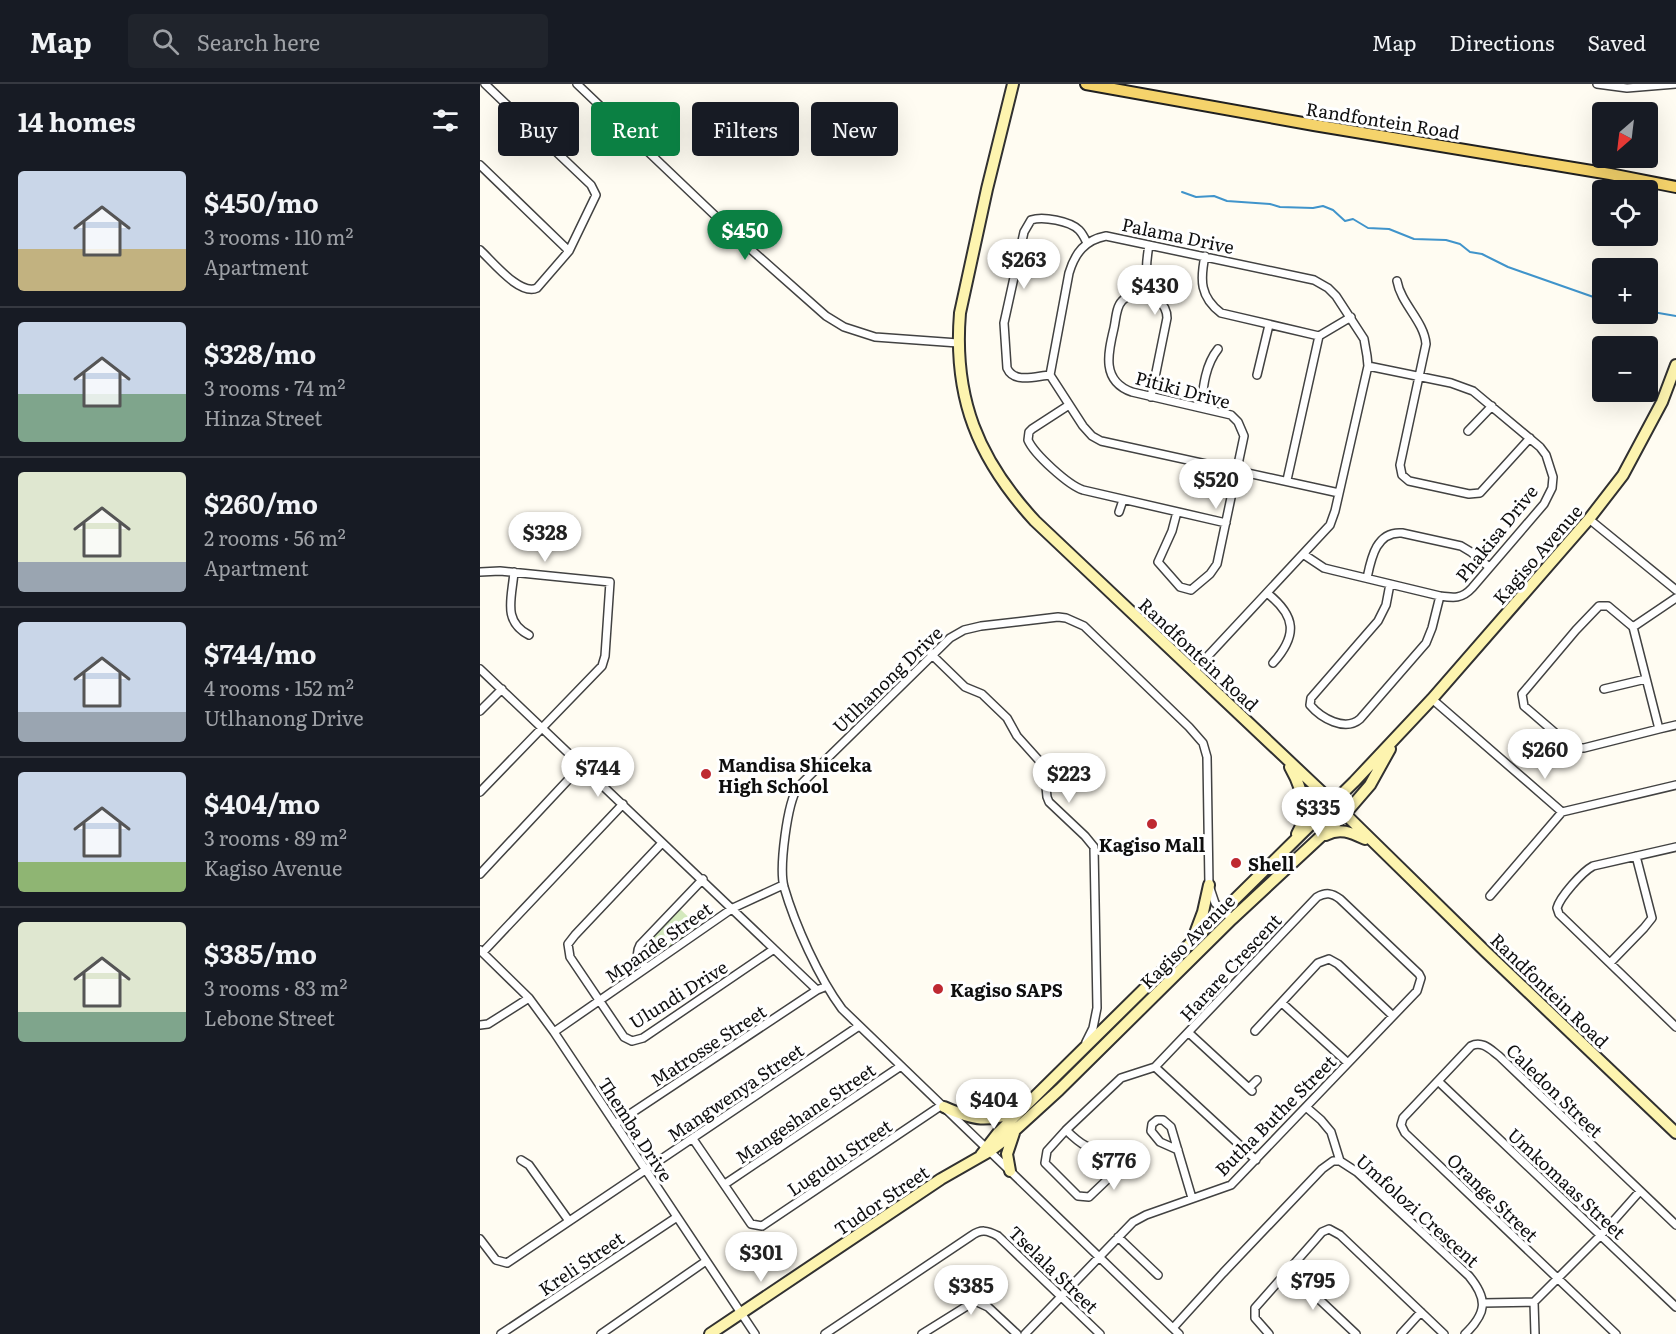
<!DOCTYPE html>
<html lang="en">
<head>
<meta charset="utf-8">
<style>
	:root { --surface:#171b24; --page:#20242c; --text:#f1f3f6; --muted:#9ea1a6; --line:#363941; --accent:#0b8043 }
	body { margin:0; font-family:Literata,serif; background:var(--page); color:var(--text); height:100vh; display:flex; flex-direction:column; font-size:22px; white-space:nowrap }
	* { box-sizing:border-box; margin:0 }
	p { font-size:20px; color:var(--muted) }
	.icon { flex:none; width:33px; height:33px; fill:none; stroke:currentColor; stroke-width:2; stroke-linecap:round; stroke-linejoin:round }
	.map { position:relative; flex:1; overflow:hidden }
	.drawer { display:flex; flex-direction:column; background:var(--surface); width:480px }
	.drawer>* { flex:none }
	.top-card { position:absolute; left:18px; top:18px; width:570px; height:54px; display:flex; gap:12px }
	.needle { width:39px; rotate:208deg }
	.tools { position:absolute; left:1112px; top:18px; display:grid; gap:12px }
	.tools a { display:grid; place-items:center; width:66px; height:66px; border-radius:6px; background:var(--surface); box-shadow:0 6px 24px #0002; font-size:30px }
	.price { position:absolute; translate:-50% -51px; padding:0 14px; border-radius:21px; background:#fff; color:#222; font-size:20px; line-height:39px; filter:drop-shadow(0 2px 3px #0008) }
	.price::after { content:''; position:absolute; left:50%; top:36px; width:18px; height:14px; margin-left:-9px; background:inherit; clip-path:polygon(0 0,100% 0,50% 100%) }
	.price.selected { background:var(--accent); color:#fff }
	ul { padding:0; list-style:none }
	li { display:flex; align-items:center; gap:18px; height:150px; padding:0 18px }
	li+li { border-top:2px solid var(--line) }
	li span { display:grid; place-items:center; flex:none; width:168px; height:120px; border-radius:6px; color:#555 }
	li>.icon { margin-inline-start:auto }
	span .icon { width:72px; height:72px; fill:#fffc; stroke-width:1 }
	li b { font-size:26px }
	h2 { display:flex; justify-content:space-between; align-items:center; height:72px; padding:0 18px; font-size:26px }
	.chip { padding:0 21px; border-radius:6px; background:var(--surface); box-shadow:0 6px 24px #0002; font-size:21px; line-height:54px }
	.chip.selected { background:var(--accent); color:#fff }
	header { display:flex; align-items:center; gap:36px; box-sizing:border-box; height:84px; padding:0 30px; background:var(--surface); border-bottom:2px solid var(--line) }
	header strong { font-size:28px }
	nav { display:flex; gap:33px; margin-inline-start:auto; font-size:21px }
	.search { width:420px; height:54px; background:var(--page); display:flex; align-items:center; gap:15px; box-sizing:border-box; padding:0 21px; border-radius:6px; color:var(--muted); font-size:22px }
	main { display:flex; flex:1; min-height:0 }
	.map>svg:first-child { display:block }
	.green { fill:#d3e9bc }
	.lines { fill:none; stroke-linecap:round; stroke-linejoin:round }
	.stream { stroke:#4094cb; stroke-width:2 }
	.street-casing { stroke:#424242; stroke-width:10 }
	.secondary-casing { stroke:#313131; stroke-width:14 }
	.primary-casing { stroke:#202020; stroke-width:14 }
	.street { stroke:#fff; stroke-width:7 }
	.secondary { stroke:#fdf4af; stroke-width:10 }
	.primary { stroke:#f5d36b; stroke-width:10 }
	.poi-dot { fill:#be2931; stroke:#fff; stroke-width:2 }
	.labels { text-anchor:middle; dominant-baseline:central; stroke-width:6; stroke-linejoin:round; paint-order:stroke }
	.street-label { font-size:18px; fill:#0f0f0f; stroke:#fff }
	.poi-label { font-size:18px; font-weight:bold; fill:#0f0f0f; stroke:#fff; text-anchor:start }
</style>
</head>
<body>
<header>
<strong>Map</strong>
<div class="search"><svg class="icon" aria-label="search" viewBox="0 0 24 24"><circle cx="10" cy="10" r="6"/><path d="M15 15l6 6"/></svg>Search here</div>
<nav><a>Map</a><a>Directions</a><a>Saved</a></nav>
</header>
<main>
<section class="drawer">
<h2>14 homes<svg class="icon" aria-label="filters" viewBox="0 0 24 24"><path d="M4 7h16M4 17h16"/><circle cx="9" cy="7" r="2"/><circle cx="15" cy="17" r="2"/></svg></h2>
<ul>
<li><span style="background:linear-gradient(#c9d6e8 65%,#c2b280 0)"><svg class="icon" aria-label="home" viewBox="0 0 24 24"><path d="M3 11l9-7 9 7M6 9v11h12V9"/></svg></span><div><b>$450/mo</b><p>3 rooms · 110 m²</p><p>Apartment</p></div></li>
<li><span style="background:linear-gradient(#c9d6e8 60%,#7fa58c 0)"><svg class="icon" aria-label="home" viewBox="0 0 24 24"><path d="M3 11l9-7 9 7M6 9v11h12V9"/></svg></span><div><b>$328/mo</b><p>3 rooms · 74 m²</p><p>Hinza Street</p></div></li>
<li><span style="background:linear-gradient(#dfe7d0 75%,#9aa5b1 0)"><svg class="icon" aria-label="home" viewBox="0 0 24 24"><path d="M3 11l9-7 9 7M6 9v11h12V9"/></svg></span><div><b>$260/mo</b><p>2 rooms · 56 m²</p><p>Apartment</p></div></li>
<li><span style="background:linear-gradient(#c9d6e8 75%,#9aa5b1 0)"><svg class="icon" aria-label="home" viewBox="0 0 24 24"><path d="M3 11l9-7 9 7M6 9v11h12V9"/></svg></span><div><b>$744/mo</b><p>4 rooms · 152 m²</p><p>Utlhanong Drive</p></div></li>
<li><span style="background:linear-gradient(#c9d6e8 75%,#8fb573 0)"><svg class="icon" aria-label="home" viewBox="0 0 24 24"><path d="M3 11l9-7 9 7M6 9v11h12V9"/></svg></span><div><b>$404/mo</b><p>3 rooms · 89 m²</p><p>Kagiso Avenue</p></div></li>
<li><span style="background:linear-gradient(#dfe7d0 75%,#7fa58c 0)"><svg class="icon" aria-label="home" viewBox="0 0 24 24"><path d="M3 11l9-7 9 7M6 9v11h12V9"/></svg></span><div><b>$385/mo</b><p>3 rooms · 83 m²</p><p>Lebone Street</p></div></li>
</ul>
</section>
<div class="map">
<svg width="1196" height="1250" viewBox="0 0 1196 1250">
	<rect width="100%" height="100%" fill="#fffcf2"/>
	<path class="green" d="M200,825L220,844L169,880L161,872L162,863Z"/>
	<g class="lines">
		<path class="stream" d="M702,108L716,113L734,112L747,117L790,120L800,123L833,124L843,122L853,126L865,137L873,135L888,144L909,145L934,155L966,156L980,160L990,168L1002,170L1028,183L1122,216
			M1167,227L1196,232"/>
		<g class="street-casing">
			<path id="street" d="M97,0L267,162L346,232L364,243L395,253L478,259
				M1117,0L1147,4L1196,0
				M0,81L89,167
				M669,161C666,179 664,193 674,209C679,218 687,222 687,234L671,313
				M0,166C13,178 40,212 57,204L89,167L116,111L111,101L5,0
				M725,172C720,196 720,213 741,229L839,252
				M917,197C921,220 944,237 946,260L920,381L922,391L929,397L989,410L1000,409L1050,354
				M674,209C664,210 648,209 642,217C636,223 636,235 634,244C628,269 621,297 652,308L751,331L758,338L764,352L737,480L730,490L711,506L700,503L678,478L692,447L697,428
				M570,291C556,292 534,300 527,284L524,239L544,148L551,136C563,132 590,137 599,146C603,150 605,155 607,159
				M777,291L789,241
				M589,321L552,345L549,348L548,356C554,370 588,401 603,406L746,439
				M721,323C723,304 725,281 738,265
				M988,347L1012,322
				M807,396L839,252L871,233
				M639,428L643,416
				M1109,435L1196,506
				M823,470L844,484L852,486L960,512C974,514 982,515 992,504L1064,420L1072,404L1073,393L1066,371L1060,363L993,307L971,299L888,282
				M0,488L20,487L130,498L125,572L122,582L0,708
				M34,488C32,514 22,537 49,551
				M887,494C891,475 896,447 922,449L981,462L991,468L1009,483
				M910,500L906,521L898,537L831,614L830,621C841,634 865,648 880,635L946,559L952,544L960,512
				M787,509C816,532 818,551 793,579
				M1119,522H1128L1153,543L1179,645L1104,664H1096L1088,660L1044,622L1042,610L1096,546Z
				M1153,543L1196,514
				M451,570L485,603L502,610L527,634L537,652L564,682L567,713L569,718L605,752L614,763L617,924L613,944L606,958
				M0,585L337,906L347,902
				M713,588L850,441L855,427L888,282L887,272L884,255L856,212L848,204L834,196L626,152C605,156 595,169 589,189L570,291L603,342L612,352L621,357L859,409
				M1124,605L1166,595
				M952,615L1082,728L1196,701
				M0,627L22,605
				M1179,645L1196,641
				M182,759L95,851L88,860L90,873L144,953L152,957L163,954L294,865
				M1196,763L1113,782C1102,788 1080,813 1077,824L1079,830L1196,943
				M0,790L102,681
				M1010,812L1082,728
				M0,866L49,914L74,948L275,1250
				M3,868L143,720
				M1130,879L1164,844L1172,834L1156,772
				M166,884C160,876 154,872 160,861L223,795
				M802,919L868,979
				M0,941L8,940L49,914
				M775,947L838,879L849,875L858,880L913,932
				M74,948L253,824L303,801
				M709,949L772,1007
				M675,983L776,1076
				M958,997L1196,1223
				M769,1004L777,996
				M826,1023L841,1036L851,1048L860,1077
				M135,1040L337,906
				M586,1046C592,1052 598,1058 606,1062C620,1069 636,1070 631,1092L609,1113L598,1112L565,1079L567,1067Z
				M586,1046L641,994L675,983
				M213,1055L271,1140L282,1142L462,1021
				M698,1066L680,1058L671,1047L672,1040L677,1036H683L691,1043L712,1114
				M41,1076L49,1081L89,1137
				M245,1100L421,982
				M638,1153L678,1191
				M0,1155L16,1176L27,1179L379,942
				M808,1186L876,1250
				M1054,1218L1055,1250
				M1003,1219L1054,1218L1121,1151L1160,1107
				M693,1244L743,1189L842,1085L853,1077H860L877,1088L989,1192C1008,1215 1007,1229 985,1250
				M21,1250L197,1133
				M121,1250L226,1177
				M345,1250L491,1152C501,1145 507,1146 518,1152L620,1250
				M442,1250L495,1217L508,1223L537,1250
				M545,1250L653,1138L666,1131L751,1101L937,907L941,894L939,890L860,815C852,809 846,808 837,813L675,983
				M699,1250L362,925C339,894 315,841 304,803C299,784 307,719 318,703L470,554L484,546L501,542L578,533L586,534L604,542L709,643L723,659L727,673L729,801L735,819L752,835
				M789,1250L775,1234V1224L836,1155L842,1148L849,1145L860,1151L964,1250
				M921,1250L941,1228
				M1136,1250L925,1049L921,1041L923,1034L991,962C1002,956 1011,966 1019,972L1196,1141"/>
		</g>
		<g class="secondary-casing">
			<path id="secondary" d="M533,0L507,105L480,229C473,314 498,375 555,437L865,730L1006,868L1196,1049
				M810,683C822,704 830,728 817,750
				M846,751C860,743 872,749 885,755
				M714,852L723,828L729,801
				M464,1023C496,1037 505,1038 539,1028
				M501,1071L518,1049L874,698L952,615L1109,435L1143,391L1182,318L1196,281
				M530,1087L527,1070L534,1049
				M230,1250L461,1095L510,1067L523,1057L579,1006L752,835L865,730L890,701L910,665"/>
		</g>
		<g class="primary-casing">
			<path id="primary" d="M606,0L834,41L1130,90L1196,103"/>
		</g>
		<use href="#street" class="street"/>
		<use href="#secondary" class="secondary"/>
		<use href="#primary" class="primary"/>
	</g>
	<g class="poi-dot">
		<circle cx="226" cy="690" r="6"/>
		<circle cx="672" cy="740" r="6"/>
		<circle cx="756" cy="779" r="6"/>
		<circle cx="458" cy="905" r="6"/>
	</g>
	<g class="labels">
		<g class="street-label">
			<text transform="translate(903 36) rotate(9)">Randfontein Road</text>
			<text transform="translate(698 151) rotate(12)">Palama Drive</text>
			<text transform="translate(703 305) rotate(15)">Pitiki Drive</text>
			<text transform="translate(1016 449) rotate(-51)">Phakisa Drive</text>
			<text transform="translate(1057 470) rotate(-49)">Kagiso Avenue</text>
			<text transform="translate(719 570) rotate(43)">Randfontein Road</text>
			<text transform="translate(407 595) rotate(-44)">Utlhanong Drive</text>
			<text transform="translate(707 857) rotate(-45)">Kagiso Avenue</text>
			<text transform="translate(178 858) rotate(-35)">Mpande Street</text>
			<text transform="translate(750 883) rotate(-47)">Harare Crescent</text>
			<text transform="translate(1070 906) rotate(44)">Randfontein Road</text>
			<text transform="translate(198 910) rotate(-32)">Ulundi Drive</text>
			<text transform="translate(228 961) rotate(-33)">Matrosse Street</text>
			<text transform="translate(1075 1006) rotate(44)">Caledon Street</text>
			<text transform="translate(255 1008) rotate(-34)">Mangwenya Street</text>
			<text transform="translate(325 1029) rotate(-34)">Mangeshane Street</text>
			<text transform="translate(795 1031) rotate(-45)">Butha Buthe Street</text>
			<text transform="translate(156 1045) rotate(57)">Themba Drive</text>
			<text transform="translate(359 1073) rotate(-34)">Lugudu Street</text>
			<text transform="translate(1087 1099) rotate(43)">Umkomaas Street</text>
			<text transform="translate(1013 1113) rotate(44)">Orange Street</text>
			<text transform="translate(401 1116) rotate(-34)">Tudor Street</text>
			<text transform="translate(938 1126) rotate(42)">Umfolozi Crescent</text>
			<text transform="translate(101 1179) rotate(-34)">Kreli Street</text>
			<text transform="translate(574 1185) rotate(44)">Tselala Street</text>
		</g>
		<g class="poi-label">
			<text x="238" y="680">Mandisa Shiceka<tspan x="238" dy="21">High School</tspan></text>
			<text x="672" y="760" text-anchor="middle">Kagiso Mall</text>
			<text x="768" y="779">Shell</text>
			<text x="470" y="905">Kagiso SAPS</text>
		</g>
	</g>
</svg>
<div class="tools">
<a><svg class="needle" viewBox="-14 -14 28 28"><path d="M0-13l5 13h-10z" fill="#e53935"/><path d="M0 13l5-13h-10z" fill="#9ea1a6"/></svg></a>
<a><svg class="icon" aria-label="locate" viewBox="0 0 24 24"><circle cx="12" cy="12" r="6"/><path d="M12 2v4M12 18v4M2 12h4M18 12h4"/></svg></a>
<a>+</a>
<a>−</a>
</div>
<b class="price selected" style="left:265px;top:177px">$450</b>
<b class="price" style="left:544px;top:206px">$263</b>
<b class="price" style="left:675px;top:232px">$430</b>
<b class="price" style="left:736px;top:426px">$520</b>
<b class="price" style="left:65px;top:479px">$328</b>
<b class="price" style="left:1065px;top:696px">$260</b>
<b class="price" style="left:118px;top:714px">$744</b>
<b class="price" style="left:589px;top:720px">$223</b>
<b class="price" style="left:838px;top:754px">$335</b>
<b class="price" style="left:514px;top:1046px">$404</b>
<b class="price" style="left:634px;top:1107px">$776</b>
<b class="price" style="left:281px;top:1199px">$301</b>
<b class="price" style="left:833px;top:1227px">$795</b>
<b class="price" style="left:491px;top:1232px">$385</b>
<div class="top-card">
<a class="chip">Buy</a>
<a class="chip selected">Rent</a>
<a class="chip">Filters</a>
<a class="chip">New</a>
</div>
</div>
</main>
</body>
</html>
